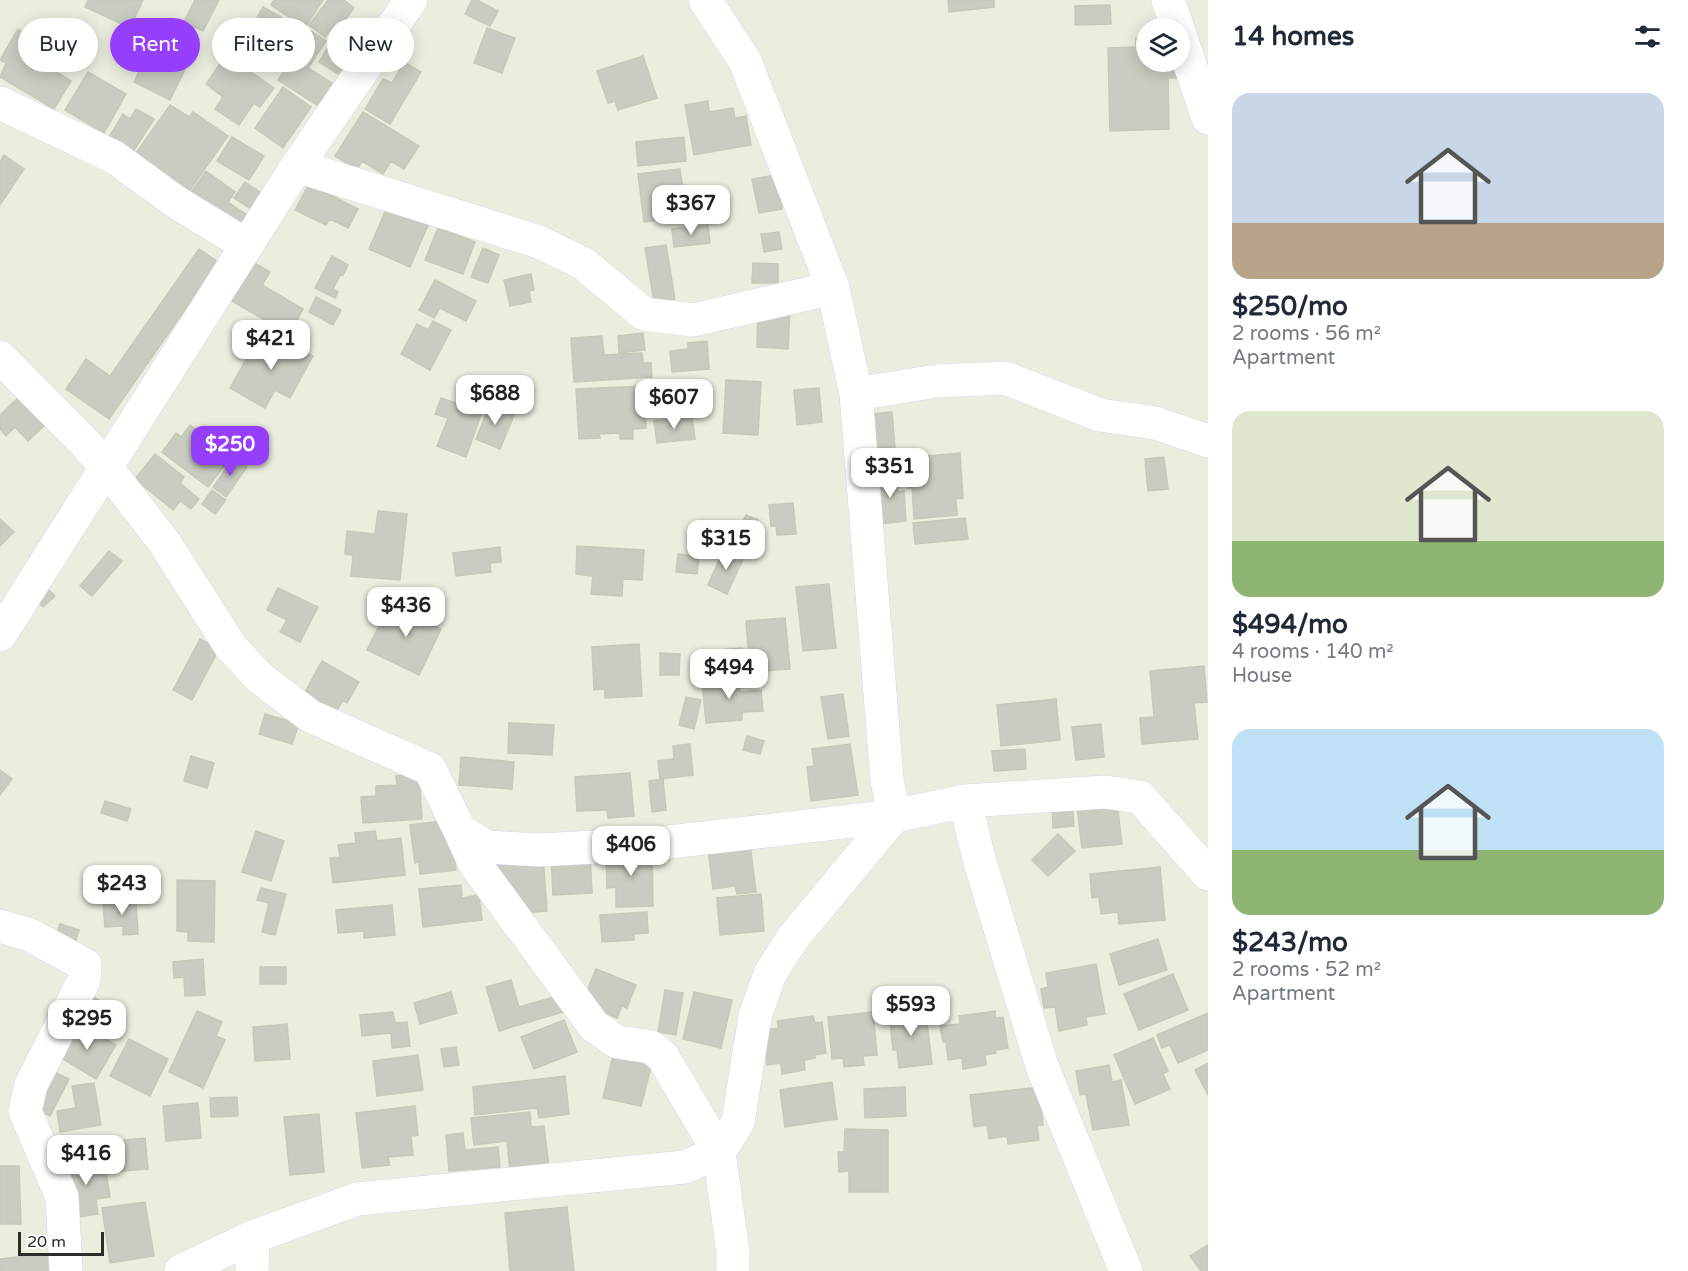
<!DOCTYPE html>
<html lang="en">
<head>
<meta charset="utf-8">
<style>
	:root { --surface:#fff; --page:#f6f6f7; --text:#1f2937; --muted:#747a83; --accent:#953efb }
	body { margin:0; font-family:"Varela Round",sans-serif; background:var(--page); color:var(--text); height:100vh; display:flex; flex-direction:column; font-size:22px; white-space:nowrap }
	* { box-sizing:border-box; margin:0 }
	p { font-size:20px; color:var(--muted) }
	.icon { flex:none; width:33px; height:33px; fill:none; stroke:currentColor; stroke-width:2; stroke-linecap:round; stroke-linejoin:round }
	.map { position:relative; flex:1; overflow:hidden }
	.side { display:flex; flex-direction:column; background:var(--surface); width:480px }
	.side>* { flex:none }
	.guide { position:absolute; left:18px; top:18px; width:570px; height:54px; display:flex; gap:12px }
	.controls { position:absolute; left:1136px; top:18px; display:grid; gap:12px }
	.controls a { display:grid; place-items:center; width:54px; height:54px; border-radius:50%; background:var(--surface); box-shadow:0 3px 15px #0003; font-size:30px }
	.scale { position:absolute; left:18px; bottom:15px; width:86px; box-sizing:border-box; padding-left:6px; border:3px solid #2c2c2c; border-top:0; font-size:16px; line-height:21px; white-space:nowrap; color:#2c2c2c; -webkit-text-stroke:4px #fff; paint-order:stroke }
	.price { position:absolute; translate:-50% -51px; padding:0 14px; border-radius:12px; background:#fff; color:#222; font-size:20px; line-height:39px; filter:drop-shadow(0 2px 3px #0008) }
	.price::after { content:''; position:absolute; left:50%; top:36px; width:18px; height:14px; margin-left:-9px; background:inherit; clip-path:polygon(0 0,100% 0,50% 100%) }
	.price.current { background:var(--accent); color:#fff }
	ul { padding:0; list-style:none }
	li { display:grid; align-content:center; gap:12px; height:318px; padding:0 24px }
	li span { display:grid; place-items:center; height:186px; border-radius:18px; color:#555 }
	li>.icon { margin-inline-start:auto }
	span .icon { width:108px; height:108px; fill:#fffc; stroke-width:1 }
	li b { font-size:26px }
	h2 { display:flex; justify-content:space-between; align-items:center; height:72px; padding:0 24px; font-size:26px }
	.chip { padding:0 21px; border-radius:27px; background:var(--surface); box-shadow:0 3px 15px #0003; font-size:21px; line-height:54px }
	.chip.current { background:var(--accent); color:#fff }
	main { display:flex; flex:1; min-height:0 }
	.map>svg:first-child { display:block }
	.building { fill:#c9cdc1; stroke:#c4cab8; stroke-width:1.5 }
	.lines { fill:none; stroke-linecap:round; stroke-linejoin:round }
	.minor-casing { stroke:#dbd4e5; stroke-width:34 }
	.minor { stroke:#fff; stroke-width:33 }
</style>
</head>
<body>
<main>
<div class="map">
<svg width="1208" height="1271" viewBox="0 0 1208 1271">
	<rect width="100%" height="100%" fill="#ebeedf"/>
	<path class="building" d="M88,0H143L130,28L85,7Z
		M195,0H219L203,31L184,22Z
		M274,0H323L305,28L271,5Z
		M328,0H344L354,8L342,24L338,20L325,37L309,25Z
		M472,0H477L498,11L490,26L465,14Z
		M948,0H994V7L949,12Z
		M1110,5L1111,24L1075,25V6Z
		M263,7L302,29L286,58L247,36Z
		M46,27L72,43L55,71L71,81L54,109L0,77L6,63L0,60L18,29L38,41Z
		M161,27L197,45L170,100L134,82Z
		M487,28L515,38L502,73L474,63Z
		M311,31L326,41L308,68L332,83L317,105L278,80Z
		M1146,37V62H1179L1184,78H1168L1169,129L1110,131L1108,48L1136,47V38Z
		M330,44L349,57L338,74L319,62Z
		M226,55L274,88L260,107L254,103L239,125L215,109L223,97L206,84Z
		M643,56L657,98L618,110L615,101L608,103L597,71Z
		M404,62L421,72L390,124L365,109L383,79L392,83Z
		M88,72L126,94L104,133L65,110Z
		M283,87L311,107L283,148L255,128Z
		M708,101L709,112L733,108L735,118L746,116L751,145L694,155L685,105Z
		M170,105L189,117L193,112L228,136L190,190L136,153Z
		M136,109L154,119L133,152L109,137L123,114L130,119Z
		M363,112L419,146L404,169L391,161L383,174L362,161L357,169L335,156Z
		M232,137L264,156L249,180L217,161Z
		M684,137L686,161L638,166L636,142Z
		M4,155L24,169L0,205V162Z
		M680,169L683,190L664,192L667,219L644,222L638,174Z
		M206,171L235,192L228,202L247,215L236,230L188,196Z
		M776,175L782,209L759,213L752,179Z
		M245,182L261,193L251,209L234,198Z
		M309,184L358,209L348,228L330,219L326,225L295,210Z
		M388,205L429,223L410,267L369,249Z
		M708,225L710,243L674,247L672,229Z
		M438,228L475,242L463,274L425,260Z
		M779,232L782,249L764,252L761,234Z
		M666,245L675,299L654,302L645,248Z
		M483,248L499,255L488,283L471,277Z
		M199,249L218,262L109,419L66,389L86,359L110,376Z
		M332,256L348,265L343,275L341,274L333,289L338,292L335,298L315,288Z
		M253,262L270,272L262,285L303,309L289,334L230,300Z
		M753,263L778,264V283H752Z
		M531,274L534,290L529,291L531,302L510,306L504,280Z
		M435,280L476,301L466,321L440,308L434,318L419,310Z
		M316,297L341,310L333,325L309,312Z
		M758,309L790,310L788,349L757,347Z
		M433,321L451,330L430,370L401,354L417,324L428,330Z
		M643,333L645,350L619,353L618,336Z
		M602,336L604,355L642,353L643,363H651L652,377L574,382L571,338Z
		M258,338L276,348L282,339L313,356L290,398L275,390L265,408L230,388Z
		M707,341L709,369L672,372L670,351L688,349V343Z
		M498,379L517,385L511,406L492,400Z
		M726,380L761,382L758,435L723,433Z
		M644,386L646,428L633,429V439H620V433L599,434L600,438L579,439L576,389Z
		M471,387L487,391L483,409L466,405Z
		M520,388L534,391L528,412L514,408Z
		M819,388L822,422L797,425L794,390Z
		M18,398L44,426L28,441L15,427L6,436L0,429V415Z
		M441,398L482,412L466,457L437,446L448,418L435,414Z
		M490,404L515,413L500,449L476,439Z
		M892,412L895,447L874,448L871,414Z
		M692,417L695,439L657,443L654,421Z
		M190,425L232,456L208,487L162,452L176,433L181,437Z
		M960,453L963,498L956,499L957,515L914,519L912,487L908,488L905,458Z
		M155,454L184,477L180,483L199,499L191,509L180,501L173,510L135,479Z
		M234,457L247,467L226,497L213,487Z
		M1164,457L1168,489L1148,491L1145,459Z
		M897,473L898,492L904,491L906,521L880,524L875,475Z
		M212,490L226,500L215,514L202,504Z
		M793,503L796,534L777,535L776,526H771L769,505Z
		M378,511L407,514L400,580L351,576L353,555L345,554L347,531L375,534Z
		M746,515L758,520L746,546L734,541Z
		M965,518L968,539L915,544L913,523Z
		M0,519L14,532L0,546Z
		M577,546L644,550L642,580L623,579L622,596L591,594L593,576L576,574Z
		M500,547L501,562L490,563L491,572L456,576L453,553Z
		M724,549L744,557L727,594L708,585Z
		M109,551L122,561L92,596L80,586Z
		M678,554L699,557L697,574L676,572Z
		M43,584L55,596L43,607L31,595Z
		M829,584L836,648L803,651L796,587Z
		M278,588L318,607L300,642L280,632L287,620L267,610Z
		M405,602L438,617L434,625L441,629L419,675L367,650L385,614L397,619Z
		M785,618L790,669L750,672L746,621Z
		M200,639L219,649L192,700L173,690Z
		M639,644L642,696L605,698V689L594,690L592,647Z
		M742,648L743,662L721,664L720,650Z
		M660,653L680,654L679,675H660Z
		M322,661L359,682L347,703L343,700L335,714L303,696Z
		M1204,666L1207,702L1194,703L1198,739L1142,744L1140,718L1154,717L1150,671Z
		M738,677L740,692L761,690L763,711L742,712V720L706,723L702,681Z
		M843,694L849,736L828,739L821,697Z
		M686,697L701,700L694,729L679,725Z
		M1056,699L1060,740L1001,746L997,705Z
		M265,714L299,724L292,744L259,734Z
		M509,723L554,725L552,755L508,753Z
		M1101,724L1104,757L1076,760L1072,727Z
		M747,736L764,741L760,754L743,750Z
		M690,744L693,775L660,779L658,761L674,759L673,746Z
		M850,744L858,795L811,801L807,767L814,766L812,749Z
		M1025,749L1026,769L994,771L992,751Z
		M191,756L214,763L207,788L184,781Z
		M461,757L514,762L512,789L459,785Z
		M0,770L12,779L0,795Z
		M630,773L634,816L608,818L607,810L577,811L575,777Z
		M419,774L422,819L363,823L361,797L376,796V786L397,785L396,776Z
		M663,779L666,810L652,812L649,781Z
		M1116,794L1122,844L1082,848L1076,798Z
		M105,801L131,809L127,821L101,813Z
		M1072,804L1074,826L1053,828L1052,806Z
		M450,820L456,870L420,874L419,862L415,863L410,825Z
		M256,831L284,841L271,881L242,872Z
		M375,831L377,841L401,838L405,875L333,883L330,858L340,857L338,845L356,843L355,833Z
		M1058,834L1075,851L1048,876L1032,860Z
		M750,843L756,892L737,894L735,886L713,889L708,848Z
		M652,849L653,906L616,907V887L607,888L606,850Z
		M590,852L592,893L553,895L551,854Z
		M543,854L547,911L520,913L489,858Z
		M1160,867L1165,920L1119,924L1118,912L1101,914L1099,897L1092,898L1090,874Z
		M177,880L215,881L214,942L188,941V932L177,931Z
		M461,885L462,898L479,895L482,920L423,927L419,889Z
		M261,888L286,894L275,935L262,932L269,903L257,900Z
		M761,894L764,931L720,935L717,898Z
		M136,901L138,934L123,935V926L105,927L103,903Z
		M392,905L395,935L364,938V931L338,933L336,910Z
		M647,912L648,933L634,934V940L602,942L600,915Z
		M60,924L79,930L75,943L56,936Z
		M1158,939L1167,970L1119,985L1110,954Z
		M203,959L205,995L185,996L184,977L174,978L173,962Z
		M1096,964L1105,1014L1086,1017L1087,1025L1059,1031L1055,1007L1044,1008L1041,989L1048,987L1046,973Z
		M260,967H286V984H260Z
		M596,969L636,985L627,1008L622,1006L617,1018L582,1003Z
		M1173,974L1188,1010L1139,1030L1124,994Z
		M511,980L519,1007L568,993L573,1009L499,1031L486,987Z
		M665,990L683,993L676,1035L658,1032Z
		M451,992L457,1013L420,1024L414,1003Z
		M694,992L732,1000L721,1048L683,1039Z
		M94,997L109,1006L98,1024L83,1014Z
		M925,1007L932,1064L899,1068L897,1050H893L889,1012Z
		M197,1011L222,1022L216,1036L225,1040L203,1088L169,1072Z
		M995,1011V1018L1003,1017L1008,1048L995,1050L996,1053L985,1055L986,1065L963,1069L962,1058L948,1060L946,1042H943L940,1026L960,1024L959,1016Z
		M393,1012L395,1023L407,1022L410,1046L392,1048L391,1033L362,1036L360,1015Z
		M873,1012L877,1055L863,1056L864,1065L844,1067L843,1058L832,1059L828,1017Z
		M1208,1013V1050L1178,1063L1170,1045L1162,1048L1157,1035Z
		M813,1016L815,1023L822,1022L826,1053L815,1055V1058L804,1060L805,1070L782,1074L781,1063L767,1065L765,1047L759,1031L779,1028L777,1021Z
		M564,1020L577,1052L534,1069L521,1037Z
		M78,1022L116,1045L96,1079L58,1056Z
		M287,1024L290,1059L255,1061L253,1027Z
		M1153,1038L1168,1071L1163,1074L1170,1089L1135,1104L1114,1055Z
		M129,1039L168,1059L150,1096L110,1076Z
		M456,1047L459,1065L444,1067L441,1049Z
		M615,1047L654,1056L641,1106L603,1098Z
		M418,1055L423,1090L377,1096L373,1061Z
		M1208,1063V1095L1195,1070Z
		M1109,1065L1112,1082L1121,1080L1129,1125L1093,1130L1086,1094L1080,1095L1076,1071Z
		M46,1068L69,1079L50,1116L29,1105Z
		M565,1076L569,1114L539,1118L537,1108L475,1115L473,1087Z
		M832,1082L837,1119L785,1127L780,1090Z
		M94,1083L101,1125L60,1132L57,1111L76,1108L72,1086Z
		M905,1087L906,1116L865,1118L864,1089Z
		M1039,1087L1043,1125H1037L1039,1140L1008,1144L1007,1136L989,1139L987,1125L974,1127L970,1095Z
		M237,1097L238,1116L211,1117L210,1098Z
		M198,1103L201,1138L166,1141L163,1106Z
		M415,1106L418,1135L411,1136L413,1155L388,1157L390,1165L362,1168L356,1113Z
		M530,1112L531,1127L544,1126L549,1167L510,1171L507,1141L474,1145L471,1118Z
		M319,1114L324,1172L290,1175L284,1117Z
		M845,1129L888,1130V1192H849V1171L839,1172L838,1152H844Z
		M463,1133L465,1150L498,1147L500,1167L449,1171L446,1135Z
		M145,1138L148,1169L110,1172L107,1142Z
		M104,1158L110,1197L96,1199L98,1214L72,1218L64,1164Z
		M0,1166H19L21,1224H0Z
		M145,1202L154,1256L110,1263L102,1208Z
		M567,1207L574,1271H510L505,1213Z
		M1208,1245V1271H1201L1190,1256Z
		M52,1253L54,1271H0V1259Z"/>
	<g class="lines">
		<g class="minor-casing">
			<path id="minor" d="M1168,0L1178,28
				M1179,32L1208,118
				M0,103L114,157L176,202L246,245
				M297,166L539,242L584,264L644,314L693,320L833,288
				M0,357L84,442L106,467L164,542L231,647L259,677L310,716L430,769L460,831L487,847L539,850L652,844L894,816L965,801L1105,792L1140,797L1208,874
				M856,394L937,381L1005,378L1100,415L1155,423L1208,441
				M0,635L297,166L411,0
				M965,801L979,859L1042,1066L1126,1271
				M460,831L475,864L594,1026L617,1042L651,1047L663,1057L719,1152L733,1252V1271
				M0,926L30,935L85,965L84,980L31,1085L25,1111L62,1197L66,1271
				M181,1271L253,1237L357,1199L685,1167L719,1152L738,1122L755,1016L770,974L792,939L894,816L887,780L856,394L833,288L745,61L705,0
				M252,1271L253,1237"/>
		</g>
		<use href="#minor" class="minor"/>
	</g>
</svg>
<div class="controls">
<a><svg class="icon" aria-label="layers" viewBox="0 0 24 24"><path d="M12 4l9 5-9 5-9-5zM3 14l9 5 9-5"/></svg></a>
</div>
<div class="scale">20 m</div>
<b class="price" style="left:691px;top:236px">$367</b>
<b class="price" style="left:271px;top:371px">$421</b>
<b class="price" style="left:495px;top:426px">$688</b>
<b class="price" style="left:674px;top:430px">$607</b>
<b class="price current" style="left:230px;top:477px">$250</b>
<b class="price" style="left:890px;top:499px">$351</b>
<b class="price" style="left:726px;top:571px">$315</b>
<b class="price" style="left:406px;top:638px">$436</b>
<b class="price" style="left:729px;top:700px">$494</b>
<b class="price" style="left:631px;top:877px">$406</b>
<b class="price" style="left:122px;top:916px">$243</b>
<b class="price" style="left:911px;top:1037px">$593</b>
<b class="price" style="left:87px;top:1051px">$295</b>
<b class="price" style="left:86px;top:1186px">$416</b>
<div class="guide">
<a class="chip">Buy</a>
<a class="chip current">Rent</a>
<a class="chip">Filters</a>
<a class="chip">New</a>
</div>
</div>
<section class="side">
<h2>14 homes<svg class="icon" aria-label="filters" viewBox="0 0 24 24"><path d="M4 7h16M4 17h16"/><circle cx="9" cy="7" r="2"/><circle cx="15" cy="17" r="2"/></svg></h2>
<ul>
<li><span style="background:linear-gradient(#c9d6e8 70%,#b9a48a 0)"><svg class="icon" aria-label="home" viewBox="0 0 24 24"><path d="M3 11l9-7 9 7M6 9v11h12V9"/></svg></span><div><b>$250/mo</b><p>2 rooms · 56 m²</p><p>Apartment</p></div></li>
<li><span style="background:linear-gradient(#dfe7d0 70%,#8fb573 0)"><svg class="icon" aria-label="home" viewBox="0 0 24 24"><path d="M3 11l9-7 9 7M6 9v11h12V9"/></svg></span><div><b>$494/mo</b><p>4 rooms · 140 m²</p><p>House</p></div></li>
<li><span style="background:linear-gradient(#bfe0f5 65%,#8fb573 0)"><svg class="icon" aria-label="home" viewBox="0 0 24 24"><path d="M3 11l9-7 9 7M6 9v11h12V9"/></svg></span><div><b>$243/mo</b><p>2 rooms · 52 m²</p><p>Apartment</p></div></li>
</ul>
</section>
</main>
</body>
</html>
